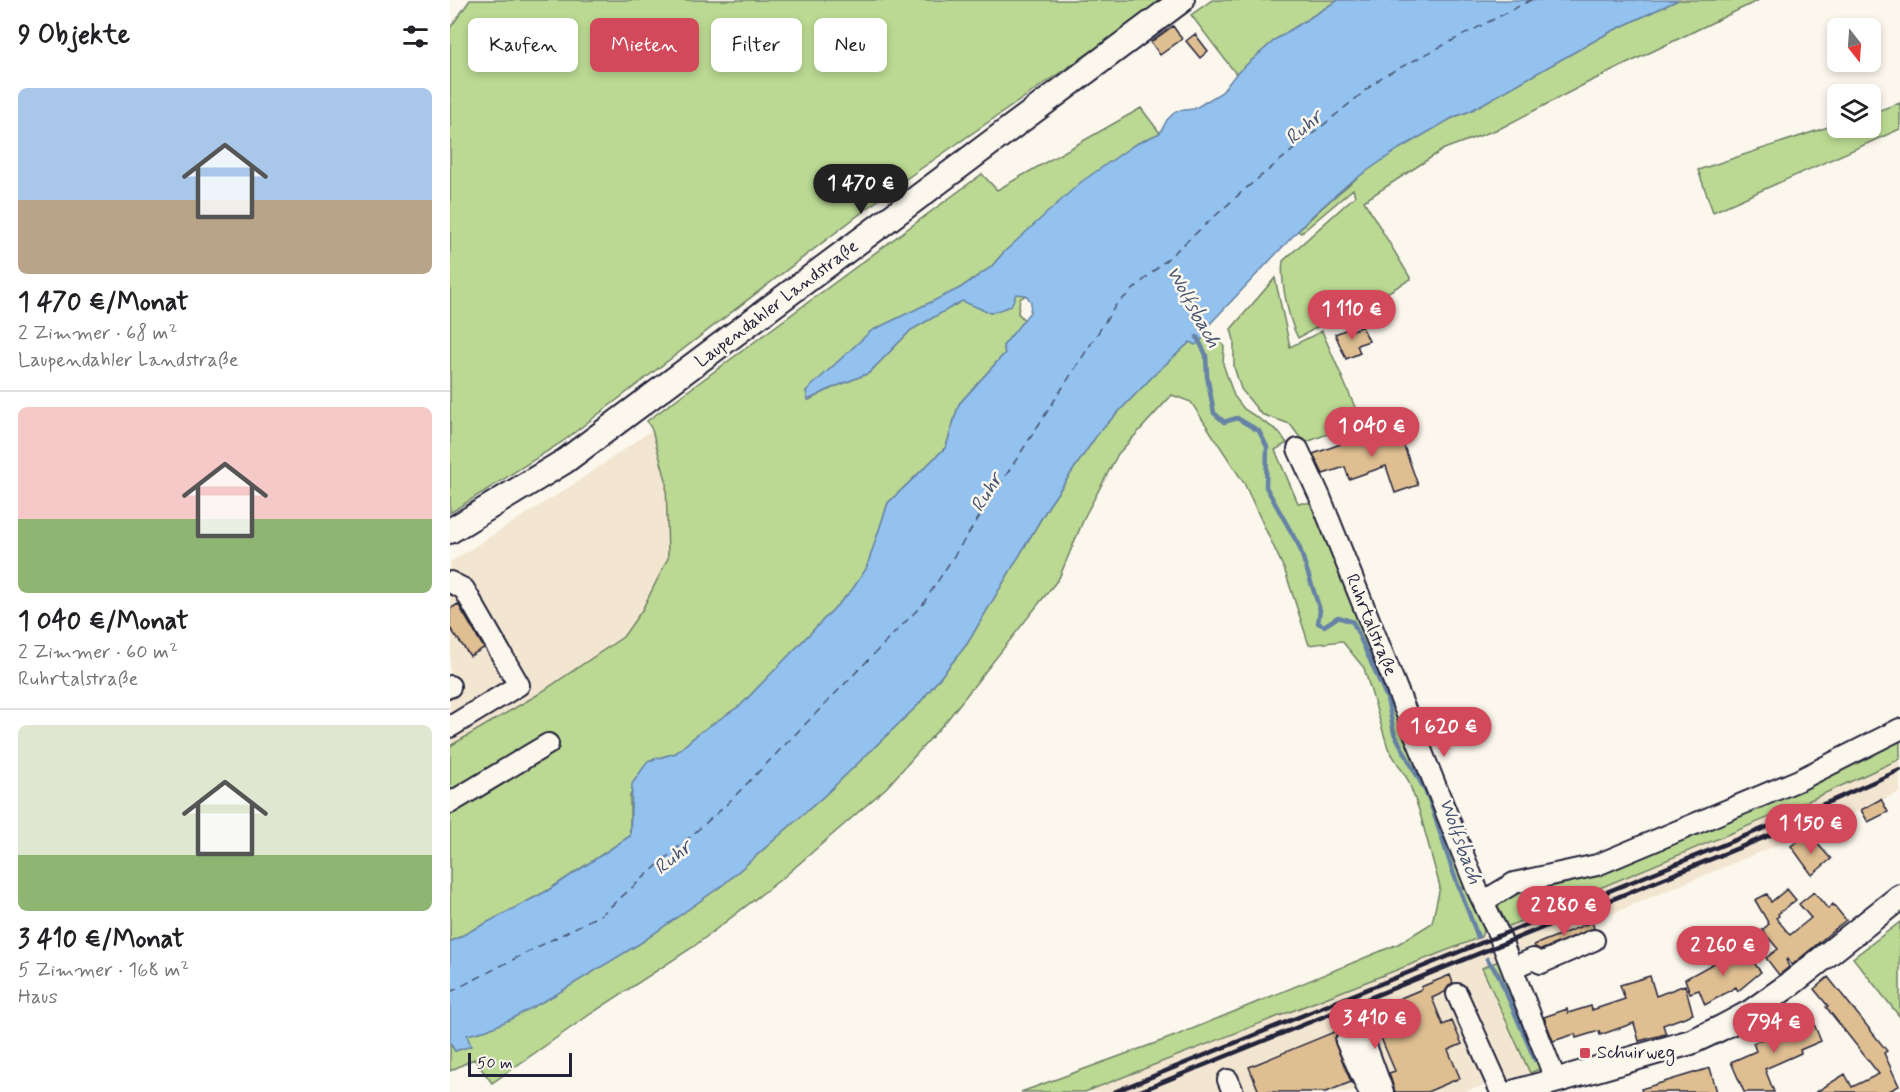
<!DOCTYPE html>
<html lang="de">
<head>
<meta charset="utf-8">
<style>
	:root { --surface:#fff; --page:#f2f2f2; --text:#202124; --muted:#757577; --line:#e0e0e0; --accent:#d1495b }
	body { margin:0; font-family:Mynerve,sans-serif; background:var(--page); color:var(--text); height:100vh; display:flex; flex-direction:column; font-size:22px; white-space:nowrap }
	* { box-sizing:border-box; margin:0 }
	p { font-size:20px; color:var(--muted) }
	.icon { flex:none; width:33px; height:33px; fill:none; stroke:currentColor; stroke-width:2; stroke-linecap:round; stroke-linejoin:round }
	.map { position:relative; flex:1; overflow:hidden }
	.panel { display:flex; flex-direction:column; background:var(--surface); width:450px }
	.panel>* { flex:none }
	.banner { position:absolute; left:18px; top:18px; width:570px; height:54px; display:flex; gap:12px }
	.needle { width:39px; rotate:163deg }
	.fabs { position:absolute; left:1377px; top:18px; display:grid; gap:12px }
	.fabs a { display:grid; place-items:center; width:54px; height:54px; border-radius:9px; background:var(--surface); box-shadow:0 3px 9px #0003; font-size:30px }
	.scale { position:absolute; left:18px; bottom:15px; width:104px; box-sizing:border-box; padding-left:6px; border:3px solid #22223b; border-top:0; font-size:16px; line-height:21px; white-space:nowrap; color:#22223b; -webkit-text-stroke:4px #fbf7ec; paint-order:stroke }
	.price { position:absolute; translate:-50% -51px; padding:0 14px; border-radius:21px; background:var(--accent); color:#fff; font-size:20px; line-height:39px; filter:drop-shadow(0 2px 3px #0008) }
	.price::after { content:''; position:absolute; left:50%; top:36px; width:18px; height:14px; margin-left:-9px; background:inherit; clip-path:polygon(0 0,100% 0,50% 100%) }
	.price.current { background:#222; color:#fff }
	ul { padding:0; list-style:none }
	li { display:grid; align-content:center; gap:12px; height:318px; padding:0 18px }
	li+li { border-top:2px solid var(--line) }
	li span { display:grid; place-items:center; height:186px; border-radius:9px; color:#555 }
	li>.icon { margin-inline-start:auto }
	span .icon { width:108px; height:108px; fill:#fffc; stroke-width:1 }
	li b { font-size:26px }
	h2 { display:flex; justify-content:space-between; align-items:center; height:72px; padding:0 18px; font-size:26px }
	.tag { padding:0 21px; border-radius:9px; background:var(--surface); box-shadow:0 3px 9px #0003; font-size:21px; line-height:54px }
	.tag.current { background:var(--accent); color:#fff }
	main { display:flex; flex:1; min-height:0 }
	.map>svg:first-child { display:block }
	.built { fill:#f3e6d1 }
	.green { fill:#bbd992; stroke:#6e7e66; stroke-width:1.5 }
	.water { fill:#93c2ee; stroke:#6682a6; stroke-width:1.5 }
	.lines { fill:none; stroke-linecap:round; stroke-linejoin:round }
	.stream { stroke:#6682a6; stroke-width:4.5 }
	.ferry { stroke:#445271; stroke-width:1.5; stroke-dasharray:8 6; stroke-linecap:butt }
	.building { fill:#dfbf92; stroke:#22223b; stroke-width:1.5 }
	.minor-casing { stroke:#22223b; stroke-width:24 }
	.major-casing { stroke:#22223b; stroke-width:28 }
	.minor { stroke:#fbf7ec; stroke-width:20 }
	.major { stroke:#fbf7ec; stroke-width:24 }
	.rail { stroke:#22223b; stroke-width:4.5 }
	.poi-dot { fill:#d1495b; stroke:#fbf7ec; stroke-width:2 }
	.labels { text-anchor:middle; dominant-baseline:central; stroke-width:5; stroke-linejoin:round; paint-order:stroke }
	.street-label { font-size:18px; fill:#22223b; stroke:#fbf7ec }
	.poi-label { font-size:18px; fill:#22223b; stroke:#fbf7ec; text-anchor:start }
	.water-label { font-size:20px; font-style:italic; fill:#445271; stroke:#fbf7ec }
</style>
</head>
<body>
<main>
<section class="panel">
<h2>9 Objekte<svg class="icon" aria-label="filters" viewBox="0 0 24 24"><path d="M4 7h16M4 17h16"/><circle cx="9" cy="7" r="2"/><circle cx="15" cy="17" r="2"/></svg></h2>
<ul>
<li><span style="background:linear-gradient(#a9c7e8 60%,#b9a48a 0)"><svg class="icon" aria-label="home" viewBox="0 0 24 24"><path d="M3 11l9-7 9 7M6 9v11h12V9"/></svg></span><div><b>1 470 €/Monat</b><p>2 Zimmer · 68 m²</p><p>Laupendahler Landstraße</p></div></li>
<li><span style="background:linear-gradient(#f6c9c9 60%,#8fb573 0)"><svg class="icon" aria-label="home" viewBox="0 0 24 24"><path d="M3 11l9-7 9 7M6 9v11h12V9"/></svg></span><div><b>1 040 €/Monat</b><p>2 Zimmer · 60 m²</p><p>Ruhrtalstraße</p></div></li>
<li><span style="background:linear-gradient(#dfe7d0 70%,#8fb573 0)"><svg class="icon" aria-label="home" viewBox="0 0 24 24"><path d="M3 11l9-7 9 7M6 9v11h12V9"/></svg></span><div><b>3 410 €/Monat</b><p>5 Zimmer · 168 m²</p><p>Haus</p></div></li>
</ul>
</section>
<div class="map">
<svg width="1450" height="1092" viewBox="0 0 1450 1092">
	<rect width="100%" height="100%" fill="#fbf7ec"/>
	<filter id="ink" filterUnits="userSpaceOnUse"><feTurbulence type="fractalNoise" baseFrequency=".0167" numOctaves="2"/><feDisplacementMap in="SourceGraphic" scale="12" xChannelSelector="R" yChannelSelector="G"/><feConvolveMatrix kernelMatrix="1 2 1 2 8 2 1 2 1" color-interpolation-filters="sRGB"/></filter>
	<g filter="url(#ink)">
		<path class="built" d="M202,430L216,480L218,558L192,610L174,637L87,695L0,746V562L124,484Z
			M1450,759V792L1388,820L1091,943L1065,952L1033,968L1080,1073L1012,1092H635L1054,928L1358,801Z"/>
		<path class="green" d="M20,0H712L682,23L453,181L112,442L0,513V28Z
			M762,0H888L826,39L786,74L741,15Z
			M1228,0H1309L1139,82L1051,128L994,149L914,201L961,279L930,297H922L848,338C839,321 830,281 833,261L905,196L903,189L851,233L848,231C893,185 958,134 1020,111L1160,32Z
			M1450,103V129L1263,212L1248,170L1387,124L1388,128H1420L1421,113Z
			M691,108L710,133L684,145L554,252L541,267L356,391L359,400L382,388L419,373L461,330L512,301L541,313L566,294L576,295L570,299L568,313L574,320L553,346L555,353L509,404L496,447L438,503L416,570L402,590L291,705L249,733L226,753L198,761L180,796V836L97,891L0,942V746L87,695L173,637L192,610L218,558L216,480L202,430L197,421L532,174L547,190Z
			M825,278L840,347L872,331L911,421L854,443L840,424L811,414L791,389L784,367V340L781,329Z
			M753,338L771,341L774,347L773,364L784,396L794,409L828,431L837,443L825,450L848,503H868L1037,923L1031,937L635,1092H571L725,1036L948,944L982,923L990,887L969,810L958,780L938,748L914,668L892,641L859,645L835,571L794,483L741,402L722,395L668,454L636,514L609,578L497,720L436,788L335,876L243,947L142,1013L42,1083L24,1059L0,1071V1043L5,1051L20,1046L17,1035L37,1030L189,944L274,884L374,796L468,705L517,644L598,507L649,432L706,373L740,342L745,344Z
			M1450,736V759L1358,801L1054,928L1047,908L1054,895Z
			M1450,922V1017L1403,958Z
			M1051,960L1094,1067L1080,1073L1032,968Z"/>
		<path class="water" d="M888,0H1228L1160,32L1020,111L1004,117L949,149L898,184L861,217L757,327L753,338L745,345L740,342L706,373L649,432L598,507L517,644L468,705L374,796L274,884L189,944L105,995L61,1019L37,1030L17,1035L21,1046L5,1051L0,1043V942L97,891L180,836L182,784L198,761L226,753L249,733L291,705L402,590L416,569L438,503L496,447L509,404L555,353L553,346L580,312L581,302L576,295L566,294L561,306L541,313L512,301L461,330L419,373L382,388L358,400L356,391L421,331L510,288L541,267L554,252L631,182L684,145L710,133L717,120L726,111L744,109L772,92L786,74L826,39Z"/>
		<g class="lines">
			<path class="stream" d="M747,337L756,355L757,376L764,413L774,422L787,418L809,431L817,447L816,487L849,546L870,610L868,623L874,626L888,617L903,622L937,698L944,733L978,796L1003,872L1028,937
				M1037,959L1048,974L1085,1060"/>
			<path class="ferry" d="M0,992L152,914L274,807L473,604L666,305L794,190L932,77L1081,0"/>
		</g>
		<path class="building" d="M723,26L732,39L710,55L701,42Z
			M745,34L758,51L750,58L736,41Z
			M912,326L919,341L907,345L910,353L896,359L885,334L900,328L901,331Z
			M946,424L968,485L945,493L936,466L899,479L895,467L873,474L863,454Z
			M8,604L34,648L20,656L0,628V609Z
			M1431,799L1438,812L1418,822L1411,810Z
			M1355,836L1361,844L1365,841L1381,859L1362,875L1341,846Z
			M1337,889L1346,900L1328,914L1329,916L1326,918L1340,935L1361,918L1349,904L1364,892L1378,909L1383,904L1396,920L1342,965L1337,959L1336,960L1339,967L1329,975L1316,958L1328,949L1312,930L1319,924L1305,900L1317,894L1321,902Z
			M1142,922L1144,928L1091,950L1085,947L1084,945Z
			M1294,950L1311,972L1288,991L1286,987L1255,1005L1249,990L1240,993L1235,979L1273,958L1275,964Z
			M1000,975L1003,983L998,987L995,992L982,998L993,1025L1002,1021L1012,1044L998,1050L1010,1078L977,1092H945L939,1073L945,1071L928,1031L922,1034L911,1032L906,1035L897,1029L887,1034L884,1040L901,1082L876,1092H809L799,1067L899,1026L896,1021L972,989L971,987Z
			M1200,976L1206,996L1235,985L1243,1014L1213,1025L1216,1034L1189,1041L1184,1023L1150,1035L1149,1031L1126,1038L1125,1034L1103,1041L1094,1017L1117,1009L1118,1013L1141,1006L1142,1010L1175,999L1170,985Z
			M1378,977L1437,1051L1434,1053L1449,1086L1437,1092H1366L1395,1074L1402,1087L1429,1074L1376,1007L1378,1006L1364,989Z
			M1360,1014L1371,1041L1350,1050L1351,1053L1315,1069L1324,1092H1294L1281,1062L1306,1051L1303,1043L1340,1027L1338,1024Z
			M1260,1068L1267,1092H1192L1191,1089Z"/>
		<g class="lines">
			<g class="minor-casing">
				<path id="minor" d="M848,449L870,497L1026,887L1049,935L1106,1081
					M0,582L14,589L69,685L0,727
					M0,686V687
					M0,803L98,744
					M1034,901L1064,883L1147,865L1349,780L1450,729
					M1062,968L1083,959L1091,963L1144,940
					M1007,994L1051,1092
					M896,1041L919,1092
					M915,1043L933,1092
					M778,1080L783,1092"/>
			</g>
			<g class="major-casing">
				<path id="major" d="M0,531L115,461L732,0
					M1066,1092L1241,1042L1271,1028L1301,1012L1339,985L1450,897"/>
			</g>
			<use href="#minor" class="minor"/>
			<use href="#major" class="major"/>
			<path class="rail" d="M664,1092L1381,801L1450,770
				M688,1092L1372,814"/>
		</g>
	</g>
	<rect class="poi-dot" x="1129" y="1047" width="12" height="12" rx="3"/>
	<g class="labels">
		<g class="street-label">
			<text transform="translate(327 304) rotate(-37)">Laupendahler Landstraße</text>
			<text transform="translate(921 625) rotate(68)">Ruhrtalstraße</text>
		</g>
		<g class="poi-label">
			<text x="1147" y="1053">Schuirweg</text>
		</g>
		<g class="water-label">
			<text transform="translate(854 128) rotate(-41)">Ruhr</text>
			<text transform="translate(743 307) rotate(61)">Wolfsbach</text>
			<text transform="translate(537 493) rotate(-58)">Ruhr</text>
			<text transform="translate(1010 841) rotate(70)">Wolfsbach</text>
			<text transform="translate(223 858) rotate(-39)">Ruhr</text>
		</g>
	</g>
</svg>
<div class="fabs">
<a><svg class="needle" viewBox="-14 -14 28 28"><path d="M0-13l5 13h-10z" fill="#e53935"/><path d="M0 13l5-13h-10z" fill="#757577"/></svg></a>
<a><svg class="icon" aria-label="layers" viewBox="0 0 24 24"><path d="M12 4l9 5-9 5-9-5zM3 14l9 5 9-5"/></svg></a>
</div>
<div class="scale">50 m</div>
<b class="price current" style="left:411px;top:215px">1 470 €</b>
<b class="price" style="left:902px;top:341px">1 110 €</b>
<b class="price" style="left:922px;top:458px">1 040 €</b>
<b class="price" style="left:994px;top:758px">1 620 €</b>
<b class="price" style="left:1361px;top:855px">1 150 €</b>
<b class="price" style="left:1114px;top:937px">2 280 €</b>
<b class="price" style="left:1273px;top:977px">2 260 €</b>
<b class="price" style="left:925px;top:1050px">3 410 €</b>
<b class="price" style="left:1324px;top:1054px">794 €</b>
<div class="banner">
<a class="tag">Kaufen</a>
<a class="tag current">Mieten</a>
<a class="tag">Filter</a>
<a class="tag">Neu</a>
</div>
</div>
</main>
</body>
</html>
